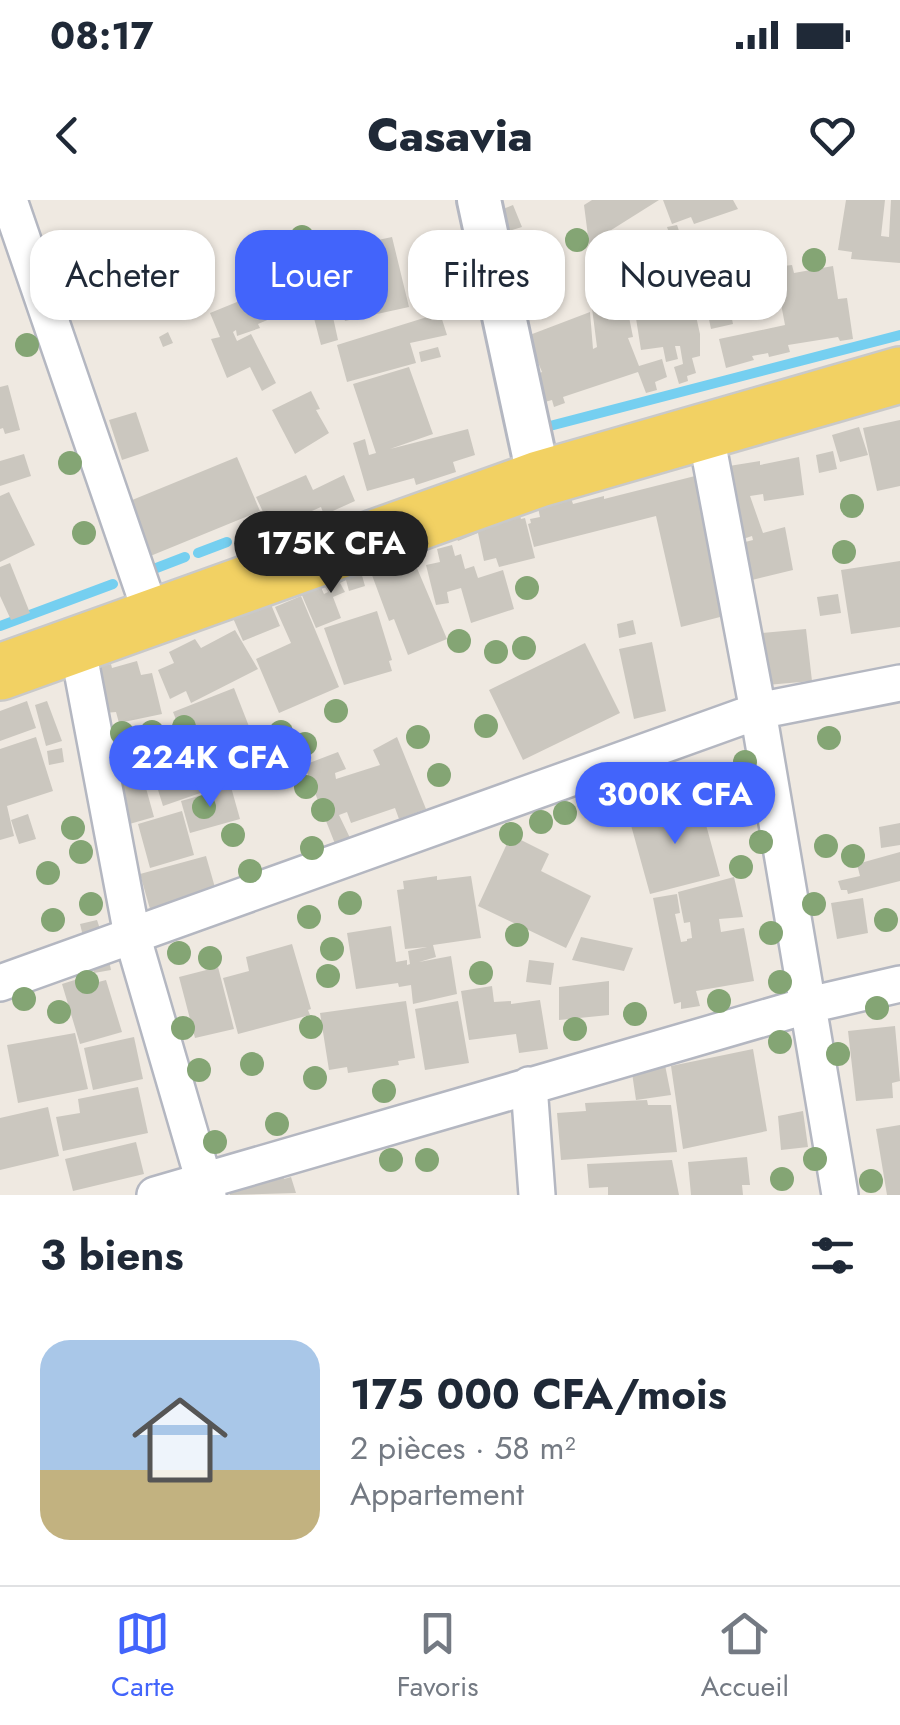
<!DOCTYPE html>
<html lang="fr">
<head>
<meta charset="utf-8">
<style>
	:root { --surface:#fff; --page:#f6f6f7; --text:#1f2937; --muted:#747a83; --line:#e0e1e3; --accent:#4264fb }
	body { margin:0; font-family:Jost,sans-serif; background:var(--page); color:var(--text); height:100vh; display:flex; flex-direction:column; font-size:38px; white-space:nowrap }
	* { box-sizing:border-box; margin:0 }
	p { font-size:32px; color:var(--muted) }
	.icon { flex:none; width:55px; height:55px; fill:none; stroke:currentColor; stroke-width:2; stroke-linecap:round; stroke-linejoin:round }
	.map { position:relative; height:995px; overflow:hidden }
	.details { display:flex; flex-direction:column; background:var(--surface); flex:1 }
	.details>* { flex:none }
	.banner { position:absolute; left:30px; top:30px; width:840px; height:90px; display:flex; gap:20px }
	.price { position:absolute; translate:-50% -85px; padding:0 22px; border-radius:35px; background:var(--accent); color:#fff; font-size:32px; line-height:65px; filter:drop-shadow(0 2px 5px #0008) }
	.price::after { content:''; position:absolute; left:50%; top:60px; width:30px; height:22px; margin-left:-15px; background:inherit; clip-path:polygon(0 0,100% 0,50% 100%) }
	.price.active { background:#222; color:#fff }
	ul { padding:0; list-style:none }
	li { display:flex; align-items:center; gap:30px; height:250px; padding:0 40px }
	li span { display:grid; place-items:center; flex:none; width:280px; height:200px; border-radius:30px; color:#555 }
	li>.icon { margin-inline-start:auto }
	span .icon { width:120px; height:120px; fill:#fffc; stroke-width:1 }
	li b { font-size:42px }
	h2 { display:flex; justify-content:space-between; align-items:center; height:120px; padding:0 40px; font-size:42px }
	.chip { padding:0 35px; border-radius:30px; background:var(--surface); box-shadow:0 2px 8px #0004; font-size:35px; line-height:90px }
	.chip.active { background:var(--accent); color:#fff }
	.status { display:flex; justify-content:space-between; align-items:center; height:70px; padding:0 50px; background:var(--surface); direction:ltr }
	.status svg { height:28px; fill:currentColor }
	header { display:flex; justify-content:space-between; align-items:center; height:130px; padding:0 40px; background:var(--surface); font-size:45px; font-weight:800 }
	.menu { display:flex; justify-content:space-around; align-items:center; height:140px; border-top:2px solid var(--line); background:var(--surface); font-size:28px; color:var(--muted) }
	.menu a { display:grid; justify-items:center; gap:5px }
	.menu .active { color:var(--accent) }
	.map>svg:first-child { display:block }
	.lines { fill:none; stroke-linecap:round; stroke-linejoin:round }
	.stream { stroke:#75cff0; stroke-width:10 }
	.building { fill:#cbc7bf }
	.minor-casing { stroke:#b4b7c1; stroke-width:40 }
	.tertiary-casing { stroke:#b4b7c1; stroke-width:48 }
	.primary-casing { stroke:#c9c9c9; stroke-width:60 }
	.minor { stroke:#fff; stroke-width:35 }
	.tertiary { stroke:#fff; stroke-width:42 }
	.primary { stroke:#f2d163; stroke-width:55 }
	.tree { fill:#84a574 }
</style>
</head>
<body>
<div class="status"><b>08:17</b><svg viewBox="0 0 49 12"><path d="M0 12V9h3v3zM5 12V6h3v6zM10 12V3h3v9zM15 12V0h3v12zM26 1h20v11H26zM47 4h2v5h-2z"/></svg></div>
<header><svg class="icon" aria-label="back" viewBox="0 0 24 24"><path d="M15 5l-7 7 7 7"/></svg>Casavia<svg class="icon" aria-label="heart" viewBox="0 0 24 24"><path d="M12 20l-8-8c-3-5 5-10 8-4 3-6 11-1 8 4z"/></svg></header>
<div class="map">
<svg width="900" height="995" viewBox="0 0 900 995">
	<rect width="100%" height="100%" fill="#efe9e1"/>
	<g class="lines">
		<path class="stream" d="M546,227L900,135
			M198,353L227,342
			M146,372L185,357
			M0,426L113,384"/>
	</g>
	<path class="building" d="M592,0H659L589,44L584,5Z
		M663,0H733L738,9L694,24L691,17L672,24Z
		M846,0H885L881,36L889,37L891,0H900V63L851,59L852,52L838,50Z
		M513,5L522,27L502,33L490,14Z
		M677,25L687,54L677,57L667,27Z
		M351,31L355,45L392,37L409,107L345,121L325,37Z
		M677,57L684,77L675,81L667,61Z
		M792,65L794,73L833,66L838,99L847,98L853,139L840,141L838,137L788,145L790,152L769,157L768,153L752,156L754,160L726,168L719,139L785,125L774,67Z
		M323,71L338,140L321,145L303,76Z
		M722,72L733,124L711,129L700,76Z
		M291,80L294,87L302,86L307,103L258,124L260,128L237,136L236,130L233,132L237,141L251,134L276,183L262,191L250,167L227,178L211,139L220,137L210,113Z
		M689,85L700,134V156L692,158L696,173L687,176L688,181L679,184L674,167L683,164L680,146H675L678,159L666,162L663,147L641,150L632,93Z
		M625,97L633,137L628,138L639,166L662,159L667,177L655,182L657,190L646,193L638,172L563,197L565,203L554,207L552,200L534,205L532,176L542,172L527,136L590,112L593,149L597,147L592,108Z
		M440,113L447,135L410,143L416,163L347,182L337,145Z
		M168,132L173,143L163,147L159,137Z
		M438,147L441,157L421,162L419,152Z
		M409,167L433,234L390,249L468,229L475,255L453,262L456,272L416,285L414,278L367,291L353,243L365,239L369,255L376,253L353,184Z
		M8,185L20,230L5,234L3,228L0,229V187Z
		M311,191L320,209L316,210L329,233L295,254L272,210Z
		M136,212L149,251L122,260L109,220Z
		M900,220V286L877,291L863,228Z
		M859,227L868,255L840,262L832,235Z
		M833,251L837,269L819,273L816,255Z
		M24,254L31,276L0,286V261Z
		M237,257L260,311L143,359L120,305Z
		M799,257L804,295L764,301L763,294L750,296L763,333L785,327L793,370L752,380L745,342L753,340L752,336L743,339L723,267L760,261V265Z
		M306,275L313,290L344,275L355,301L324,315L321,307L271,329L256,297Z
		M699,275L724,416L681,427L656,316L534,347L528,324L531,323L530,319L540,317L537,303L570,295L573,304L604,296V299Z
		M9,292L35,345L0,362V296Z
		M518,309L521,319L525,318L535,358L499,367L496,358L484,361L478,333L458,341L453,331Z
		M452,345L455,356L461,354L465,369L474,366L478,378L503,370L514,409L471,423L461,388L447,392L449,403L436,405L426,365L440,362L437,349Z
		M411,354L447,439L408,455L394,419L389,421L366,359L376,356L381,367Z
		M900,361V427L851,434L841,370Z
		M10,363L30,413L11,420L0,396V367Z
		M359,365L365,386L349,391L346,380L340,383L345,392L333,397L341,418L316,428L301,393L320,385L324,394L328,392L322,382Z
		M838,394L841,413L820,416L817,397Z
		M301,396L339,487L279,513L256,459L291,443L275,407Z
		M270,402L280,426L243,441L233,418Z
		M377,411L392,460L389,461L392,471L344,485L324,428Z
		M633,420L636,434L619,438L617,424Z
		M806,429L812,481L767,485L762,433Z
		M235,430L258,469L191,503L186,491L170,499L158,470L174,463L169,452L195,439L201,448Z
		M652,442L666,511L634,519L619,449Z
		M585,443L620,513L523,560L489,490Z
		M137,461L141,475L152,473L162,514L119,523L116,512L104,513L98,467L111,464L112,468Z
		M234,488L250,529L198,549L194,538L185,542L173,512Z
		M27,501L36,528L0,541V511Z
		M47,501L62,541L46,546L35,505Z
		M36,537L53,591L7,606L14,636L0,640V549Z
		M397,537L426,609L399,619L395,608L351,623L347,612L339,615L351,640L339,654L304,565L338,552L346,569L335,573L336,579L380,565L373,550Z
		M131,541L133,554L143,552L146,566L111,572L106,545Z
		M248,541L254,552L238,560L233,549Z
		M62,548L64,562L49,565L47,551Z
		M193,550L196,559L219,551L229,583L163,606L150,564Z
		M141,570L154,617L119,627L106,579Z
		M231,587L240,619L190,633L181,601Z
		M699,599L720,676L650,694L629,618Z
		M182,611L194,655L150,668L138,624Z
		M28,614L36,639L19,644L11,620Z
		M900,623V645L881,648L879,627Z
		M511,635L549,654L541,671L591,696L566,748L478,706Z
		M900,652V681L848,694L847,690H841L838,681L860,676L857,664Z
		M206,656L216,691L150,709L140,674Z
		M437,676V680L471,676L481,738L433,745L436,757L419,762L451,756L457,794L413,804L411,785L399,787L398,783L356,789L347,733L391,726L396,762L407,760V765L410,764L408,751L427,747L405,749L397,690L404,689L403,681Z
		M734,677L743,717L719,719L721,732L744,728L754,781L696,791L700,806L681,809V802L674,804L653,698L677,694L680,713L675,714L681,742L687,741V739L692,738L690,722L684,723L678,692Z
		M863,698L868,733L837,739L831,703Z
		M97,720L101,732L83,736L80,724Z
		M581,737L633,748L624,771L572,760Z
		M292,744L311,809L308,810L310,815L238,834L223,778L249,771L246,757Z
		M108,756L111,770L94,773L91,760Z
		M529,760L554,763L551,785L526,782Z
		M218,767L234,829L195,838L179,777Z
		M84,777L87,785L106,780L122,832L80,844L62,784Z
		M609,781V815L559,820V787Z
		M492,786L494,802L511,801V804L540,800L548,849L519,853L516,834L469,840L461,791Z
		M406,801L415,858L398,861L399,865L348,873L347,867L329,870L320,813Z
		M458,801L469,863L425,870L415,809Z
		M895,826L900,881L892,883L893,898L856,901L848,831Z
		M75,833L88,889L18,903L7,845Z
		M134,837L143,879L93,890L84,848Z
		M753,849L767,931L683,949L671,866Z
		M664,860L671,895L636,900L631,866Z
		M138,887L148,933L63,951L56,917L80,913L78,899Z
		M647,900L648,905H671L677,952L561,960L557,913L586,911L585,903Z
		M48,907L59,956L0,970V918Z
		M803,911L808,947L781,950L778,916Z
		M900,925V995H887L876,929Z
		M136,942L144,974L73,991L65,959Z
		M747,957L750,985H742L743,995H691L688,962Z
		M672,960L679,995H608V987L589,988L587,964Z
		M283,975L284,979L291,977L296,993L230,995L229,991Z"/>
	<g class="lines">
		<g class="minor-casing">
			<path id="minor" d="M9,0L152,416
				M705,230L758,511L840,995
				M77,444L132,735L208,995
				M0,783L758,511L900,483
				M529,885L537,995
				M155,995L809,805L900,784"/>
		</g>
		<g class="tertiary-casing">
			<path id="tertiary" d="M479,0L539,279"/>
		</g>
		<g class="primary-casing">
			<path id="primary" d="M0,472L539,279L900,175"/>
		</g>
		<use href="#minor" class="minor"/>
		<use href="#tertiary" class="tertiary"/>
		<use href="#primary" class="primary"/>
	</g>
	<g class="tree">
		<circle cx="302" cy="37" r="12"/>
		<circle cx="577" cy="40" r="12"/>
		<circle cx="261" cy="55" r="12"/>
		<circle cx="814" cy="60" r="12"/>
		<circle cx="27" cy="145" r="12"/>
		<circle cx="70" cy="263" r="12"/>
		<circle cx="852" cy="306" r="12"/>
		<circle cx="84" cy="333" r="12"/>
		<circle cx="844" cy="352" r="12"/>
		<circle cx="527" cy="388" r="12"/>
		<circle cx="459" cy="441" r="12"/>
		<circle cx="524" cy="448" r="12"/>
		<circle cx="496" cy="452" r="12"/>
		<circle cx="336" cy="511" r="12"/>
		<circle cx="486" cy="526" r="12"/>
		<circle cx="184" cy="527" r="12"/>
		<circle cx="152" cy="532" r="12"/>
		<circle cx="281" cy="532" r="12"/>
		<circle cx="122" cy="533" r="12"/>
		<circle cx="418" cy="537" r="12"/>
		<circle cx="829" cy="538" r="12"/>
		<circle cx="305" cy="544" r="12"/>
		<circle cx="745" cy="562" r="12"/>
		<circle cx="439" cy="575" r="12"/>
		<circle cx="306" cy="587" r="12"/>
		<circle cx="733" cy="599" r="12"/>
		<circle cx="204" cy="607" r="12"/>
		<circle cx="628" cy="608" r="12"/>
		<circle cx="323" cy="610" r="12"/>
		<circle cx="565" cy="613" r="12"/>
		<circle cx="541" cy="622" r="12"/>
		<circle cx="73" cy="628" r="12"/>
		<circle cx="511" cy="634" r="12"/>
		<circle cx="233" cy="635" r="12"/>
		<circle cx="761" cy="642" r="12"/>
		<circle cx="826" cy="646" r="12"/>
		<circle cx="312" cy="648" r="12"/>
		<circle cx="81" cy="652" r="12"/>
		<circle cx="853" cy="656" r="12"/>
		<circle cx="741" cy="667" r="12"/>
		<circle cx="250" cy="671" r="12"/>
		<circle cx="48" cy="673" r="12"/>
		<circle cx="350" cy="703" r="12"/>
		<circle cx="91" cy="704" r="12"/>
		<circle cx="814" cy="704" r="12"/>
		<circle cx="309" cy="717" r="12"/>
		<circle cx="53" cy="720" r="12"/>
		<circle cx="886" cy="720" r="12"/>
		<circle cx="771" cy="733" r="12"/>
		<circle cx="517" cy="735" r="12"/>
		<circle cx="332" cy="749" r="12"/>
		<circle cx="179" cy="753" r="12"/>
		<circle cx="210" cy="758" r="12"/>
		<circle cx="481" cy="773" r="12"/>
		<circle cx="328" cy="776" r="12"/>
		<circle cx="87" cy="782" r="12"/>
		<circle cx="780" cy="782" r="12"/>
		<circle cx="24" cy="799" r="12"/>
		<circle cx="719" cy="801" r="12"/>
		<circle cx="877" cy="808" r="12"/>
		<circle cx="59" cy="812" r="12"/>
		<circle cx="635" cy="814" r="12"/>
		<circle cx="311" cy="827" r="12"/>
		<circle cx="183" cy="828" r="12"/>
		<circle cx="575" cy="829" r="12"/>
		<circle cx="780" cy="842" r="12"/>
		<circle cx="838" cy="854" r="12"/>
		<circle cx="252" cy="864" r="12"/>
		<circle cx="199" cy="870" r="12"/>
		<circle cx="315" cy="878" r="12"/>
		<circle cx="384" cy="891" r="12"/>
		<circle cx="277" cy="924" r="12"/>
		<circle cx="215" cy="942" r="12"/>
		<circle cx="815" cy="959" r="12"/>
		<circle cx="391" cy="960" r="12"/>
		<circle cx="427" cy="960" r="12"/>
		<circle cx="782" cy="979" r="12"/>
		<circle cx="871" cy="981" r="12"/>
	</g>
</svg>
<b class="price active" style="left:331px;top:396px">175K CFA</b>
<b class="price" style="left:210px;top:610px">224K CFA</b>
<b class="price" style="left:675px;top:647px">300K CFA</b>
<div class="banner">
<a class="chip">Acheter</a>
<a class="chip active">Louer</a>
<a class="chip">Filtres</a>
<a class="chip">Nouveau</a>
</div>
</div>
<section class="details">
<h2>3 biens<svg class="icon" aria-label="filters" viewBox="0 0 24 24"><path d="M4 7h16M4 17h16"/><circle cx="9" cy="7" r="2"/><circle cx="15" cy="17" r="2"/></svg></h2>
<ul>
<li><span style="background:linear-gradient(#a9c7e8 65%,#c2b280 0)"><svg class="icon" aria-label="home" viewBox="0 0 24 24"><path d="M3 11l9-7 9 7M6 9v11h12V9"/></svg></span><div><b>175 000 CFA/mois</b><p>2 pièces · 58 m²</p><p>Appartement</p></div></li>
</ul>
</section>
<nav class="menu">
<a class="active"><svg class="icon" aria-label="map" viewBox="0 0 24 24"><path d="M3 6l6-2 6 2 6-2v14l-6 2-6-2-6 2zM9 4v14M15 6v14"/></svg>Carte</a>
<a><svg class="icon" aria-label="saved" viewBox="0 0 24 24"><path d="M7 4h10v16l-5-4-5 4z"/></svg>Favoris</a>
<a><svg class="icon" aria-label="home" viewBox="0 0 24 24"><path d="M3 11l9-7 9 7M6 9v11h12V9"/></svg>Accueil</a>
</nav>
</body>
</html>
